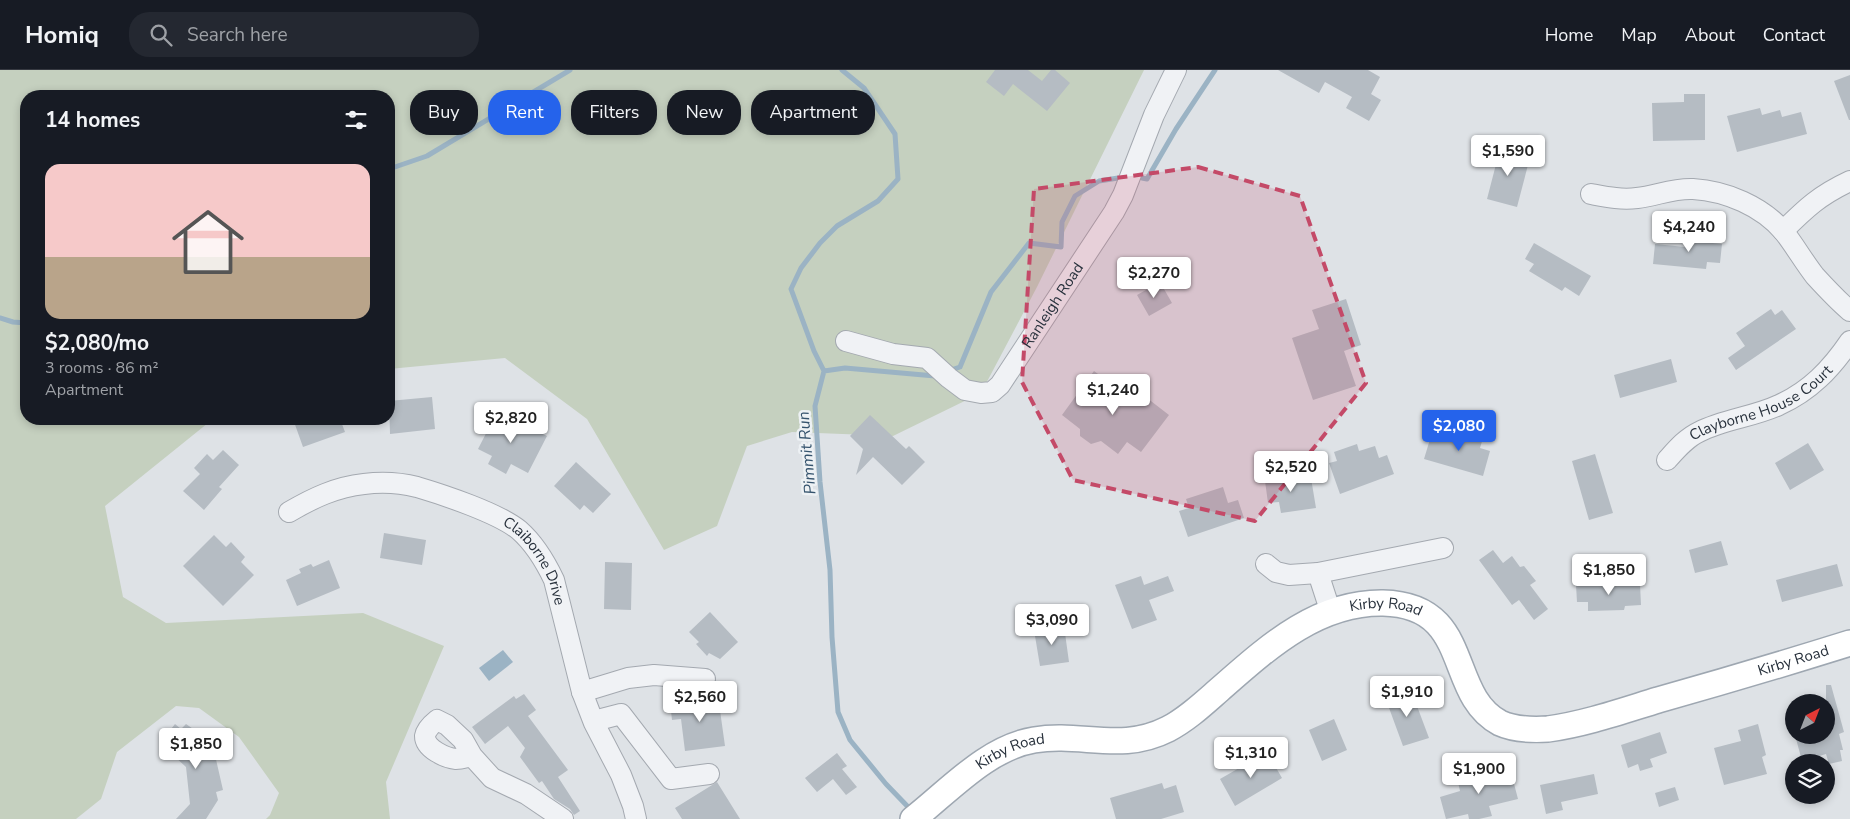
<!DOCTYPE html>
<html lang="en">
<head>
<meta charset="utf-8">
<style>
	:root { --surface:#171b24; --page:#242831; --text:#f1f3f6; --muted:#9ea1a6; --line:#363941; --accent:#2563eb }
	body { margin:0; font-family:"Nunito Sans",sans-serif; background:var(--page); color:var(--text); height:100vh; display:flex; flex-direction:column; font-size:19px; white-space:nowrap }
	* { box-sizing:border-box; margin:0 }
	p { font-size:16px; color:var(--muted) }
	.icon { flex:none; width:28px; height:28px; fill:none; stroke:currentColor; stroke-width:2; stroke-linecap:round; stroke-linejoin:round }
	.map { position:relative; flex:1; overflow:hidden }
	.drawer { position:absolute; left:20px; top:20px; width:375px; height:335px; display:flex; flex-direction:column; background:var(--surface); border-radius:20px; box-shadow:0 2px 8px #0003 }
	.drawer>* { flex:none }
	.hud { position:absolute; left:410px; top:20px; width:475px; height:45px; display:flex; gap:10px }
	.needle { width:32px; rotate:42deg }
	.controls { position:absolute; left:1785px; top:624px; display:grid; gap:10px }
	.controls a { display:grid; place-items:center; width:50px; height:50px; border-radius:50%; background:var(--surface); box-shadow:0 2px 8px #0003; font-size:25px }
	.price { position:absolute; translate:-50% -42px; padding:0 11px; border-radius:5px; background:#fff; color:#222; font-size:16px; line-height:32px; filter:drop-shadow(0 1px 2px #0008) }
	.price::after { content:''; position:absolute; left:50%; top:30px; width:15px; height:11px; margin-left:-8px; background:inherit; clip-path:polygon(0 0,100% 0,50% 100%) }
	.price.current { background:var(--accent); color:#fff }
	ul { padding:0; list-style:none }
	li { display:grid; align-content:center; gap:10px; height:265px; padding:0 25px }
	li span { display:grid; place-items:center; height:155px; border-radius:15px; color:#555 }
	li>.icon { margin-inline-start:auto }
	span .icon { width:90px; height:90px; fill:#fffc; stroke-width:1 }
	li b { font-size:21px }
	h2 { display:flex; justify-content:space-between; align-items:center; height:60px; padding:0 25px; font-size:21px }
	.chip { padding:0 18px; border-radius:20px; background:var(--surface); box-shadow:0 2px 8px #0003; font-size:18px; line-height:45px }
	.chip.current { background:var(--accent); color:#fff }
	header { display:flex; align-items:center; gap:30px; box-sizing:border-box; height:70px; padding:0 25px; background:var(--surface); border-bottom:1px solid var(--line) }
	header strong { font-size:24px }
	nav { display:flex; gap:28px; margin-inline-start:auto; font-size:18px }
	.search { width:350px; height:45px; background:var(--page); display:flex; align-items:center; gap:12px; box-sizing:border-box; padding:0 18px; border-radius:20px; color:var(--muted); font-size:19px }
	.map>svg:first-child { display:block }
	.green { fill:#c5d0bf }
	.water { fill:#9bb3c4 }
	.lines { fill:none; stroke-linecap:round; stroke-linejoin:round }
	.stream { stroke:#9bb3c4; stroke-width:5 }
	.building { fill:#b5bcc3 }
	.minor-casing { stroke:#a4a9b0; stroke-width:22 }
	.major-casing { stroke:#9ea7b1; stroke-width:28 }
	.minor { stroke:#f0f2f5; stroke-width:20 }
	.major { stroke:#fff; stroke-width:25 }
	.marked { fill:#c44a68; fill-opacity:0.2; stroke:#c44a68; stroke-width:4; stroke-dasharray:10 6; stroke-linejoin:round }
	.labels { text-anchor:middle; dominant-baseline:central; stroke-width:5; stroke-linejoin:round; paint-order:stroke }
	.street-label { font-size:15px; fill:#28313c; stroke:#edf1f4 }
	.water-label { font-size:16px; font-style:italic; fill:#35536d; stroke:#edf1f4 }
</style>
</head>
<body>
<header>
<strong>Homiq</strong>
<div class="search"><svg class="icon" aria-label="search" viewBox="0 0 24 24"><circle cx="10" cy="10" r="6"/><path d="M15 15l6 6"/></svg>Search here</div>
<nav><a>Home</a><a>Map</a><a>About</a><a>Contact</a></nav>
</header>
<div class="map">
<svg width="1850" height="749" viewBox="0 0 1850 749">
	<rect width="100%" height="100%" fill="#dee2e6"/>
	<path class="green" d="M0,0H1144L1037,217L981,323L893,366L792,362L747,376L717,456L664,480L587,349L505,288L389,299V26H26V349H213L105,436L123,527L166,553L363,543L444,576L386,712L390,749H266L270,745L279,723L239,667L199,638L176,636L117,682L101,729L76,749H0Z"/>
	<path class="water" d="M503,580L513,592L489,611L479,598Z"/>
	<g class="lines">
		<path class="stream" d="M842,0L864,18L895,64L898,109L878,131L837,156L820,173L801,198L791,219L814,281L824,301L815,336L820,412L830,500L832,567L838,642L850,670L886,714L912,741
			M389,99L427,86L570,0
			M1142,108L1147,109L1176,59L1215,0
			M0,248L13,252L26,253
			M954,299L960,297L991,222L1029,173L1061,177L1062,152L1075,126L1099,111L1118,108
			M824,301L845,298L935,306"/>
	</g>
	<path class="building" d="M995,0H1028L1042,11L1051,0H1055L1070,13L1047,41L1013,14L1004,26L986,12Z
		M1278,0H1368L1380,7L1371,24L1381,30L1369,51L1346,38L1352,27L1325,12L1319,23Z
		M1850,5V50H1849L1834,11Z
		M1684,24H1705V70L1653,71L1652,33L1684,32Z
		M1760,38L1762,45L1780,40L1782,47L1801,42L1807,64L1737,82L1727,46Z
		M1501,75L1525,82L1522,93L1528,95L1517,137L1487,129Z
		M1691,165L1713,167L1712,173L1722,174L1720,193L1707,192L1706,199L1653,194L1655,174L1685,177Z
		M1534,173L1591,206L1579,226L1565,217L1562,221L1529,201L1534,194L1525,189Z
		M1160,212L1172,233L1149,246L1137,225Z
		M1346,229L1361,275L1344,281L1356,316L1313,330L1292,268L1319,259L1312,240Z
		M1771,239L1775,245L1782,240L1796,259L1736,300L1728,288L1745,276L1736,263Z
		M1671,289L1677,312L1620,328L1614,305Z
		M1094,301L1141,336L1147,328L1169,345L1141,382L1127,372L1118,384L1101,371L1091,374L1080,366V359L1062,345Z
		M432,327L435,359L390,364L389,331Z
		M497,342L547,366L528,403L511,394L506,404L488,394L492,386L478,379Z
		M870,345L906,379L909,376L925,392L902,415L873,387L856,405L863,379L850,366Z
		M293,349H340L345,362L303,377Z
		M1447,358L1483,368L1480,378L1490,381L1483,406L1424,389L1431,366L1444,370Z
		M1808,373L1824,400L1790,420L1775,393Z
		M1357,374L1359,381L1375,376L1379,388L1387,385L1394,404L1340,424L1329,393L1337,391L1334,382Z
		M223,380L239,395L219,417L222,419L204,440L183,421L200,404L194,398L207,384L213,390Z
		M1595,384L1613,443L1589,450L1572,391Z
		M576,392L611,424L593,443L584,435L580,440L554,416Z
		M1301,401L1303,410L1311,408L1316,438L1281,443L1279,432L1268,433L1265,411L1283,409V404Z
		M1223,417L1228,433L1238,430L1244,448L1188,467L1179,441L1189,438L1186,429Z
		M384,463L426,470L422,495L380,488Z
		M214,465L226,477L231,472L245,487L241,492L254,505L223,536L183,496Z
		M1721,471L1728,495L1695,503L1689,480Z
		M1493,480L1503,493L1512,486L1520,497L1524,496L1536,511L1530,515L1548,539L1534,550L1519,530L1512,535L1479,490Z
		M329,490L340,518L297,536L286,510L301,503L299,499L311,494L313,497Z
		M605,492L632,493L631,540L604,539Z
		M1837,494L1843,516L1782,532L1776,510Z
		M1141,506L1144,515L1168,506L1174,521L1149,530L1157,550L1132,559L1115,515Z
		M1640,514L1641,535L1625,536L1624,540L1588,541V532H1577L1576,515Z
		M710,542L738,572L720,589L709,583L707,586L696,574L699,572L689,562Z
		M1064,556L1069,592L1040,596L1034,560Z
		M1826,615H1831L1844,662L1839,664L1843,680H1840L1842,691L1829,694L1826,684L1802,691L1795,665H1826Z
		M1407,619L1414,638L1417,636L1429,668L1403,676L1385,627Z
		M524,624L536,640L528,646L568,700L558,707L580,741L574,745L570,739L554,729L542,711L539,713L520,687L525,678L508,656L485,674L472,657L514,626L516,629Z
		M718,626L725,676L685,681L681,649L672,650L670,632Z
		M1334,649L1347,680L1322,691L1309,660Z
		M175,654L181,659L186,654L212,672L223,720L216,722L218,730L206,749H176L190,734L186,697L160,673Z
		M1758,654L1766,685L1762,687L1767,704L1724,715L1714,678L1741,671L1738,660Z
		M1660,662L1667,683L1650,689L1653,697L1640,701L1638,694L1628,698L1621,675Z
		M1267,682L1282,708L1235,736L1220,709Z
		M837,683L847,696L842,699L857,717L846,725L833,709L817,722L805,708Z
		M1498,697L1502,709L1512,706L1518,729L1489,736L1492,746L1479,749H1469L1468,744L1446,749L1440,727L1460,721L1457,708Z
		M1594,704L1598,724L1561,732L1563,740L1546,744L1540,715Z
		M717,712L740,749H682L675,738Z
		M1162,713L1164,719L1176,715L1184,742L1161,749H1116L1110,728Z
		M1675,717L1679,730L1659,737L1655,723Z"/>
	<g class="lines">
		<g class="minor-casing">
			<g id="minor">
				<path d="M1591,124C1607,127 1621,130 1637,128C1656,126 1673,118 1693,119C1726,121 1762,136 1784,162C1795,176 1804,192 1815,206C1826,218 1837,230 1850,241"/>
				<path d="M1783,161C1806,138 1820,125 1850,111"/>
				<path id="s1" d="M846,271L893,284L927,288L949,308L965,320L981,323L992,322L1000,315L1114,142L1123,125L1154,45L1176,0"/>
				<path id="s2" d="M1667,390C1676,380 1686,368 1699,362C1724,349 1754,347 1779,335C1810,321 1831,299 1850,271"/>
				<path id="s3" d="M289,442C313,428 336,417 364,414C380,412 401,413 417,417C444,425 498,443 519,460C535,474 545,491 554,510L582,622L594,653L621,705L633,736L636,749"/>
				<path d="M1266,494L1276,502L1289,505L1318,503L1443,478"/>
				<path d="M1318,503L1331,543"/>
				<path d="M582,622L628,608L654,605L705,609"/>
				<path d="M594,651L621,644L671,709L709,704"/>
				<path d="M472,686C467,687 461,689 456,689C446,688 425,679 425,666C426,660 432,654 437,650L447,655L463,670L472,686L492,708L526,724L563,749"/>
			</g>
		</g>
		<g class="major-casing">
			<g id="major">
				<path id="s4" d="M913,749C950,720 987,678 1034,670C1082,662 1121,683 1168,659C1187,649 1203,634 1219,620C1266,579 1316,532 1383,533C1474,535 1445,624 1500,653C1515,660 1532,660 1548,659C1585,654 1622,641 1658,630C1722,612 1786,593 1850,573"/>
			</g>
		</g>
		<use href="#minor" class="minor"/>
		<use href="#major" class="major"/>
	</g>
	<path class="marked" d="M1198,97L1300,126L1366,313L1255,451L1073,410L1022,312L1034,119Z"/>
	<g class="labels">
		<g class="street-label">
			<text stroke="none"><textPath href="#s1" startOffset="266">Ranleigh Road</textPath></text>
			<text stroke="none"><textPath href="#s2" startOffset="112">Clayborne House Court</textPath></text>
			<text stroke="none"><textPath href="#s3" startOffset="280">Claiborne Drive</textPath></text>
			<text stroke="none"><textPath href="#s4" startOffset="540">Kirby Road</textPath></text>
			<text stroke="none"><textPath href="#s4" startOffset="1020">Kirby Road</textPath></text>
			<text stroke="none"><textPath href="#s4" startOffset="120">Kirby Road</textPath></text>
		</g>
		<g class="water-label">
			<text transform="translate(807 383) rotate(-95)">Pimmit Run</text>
		</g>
	</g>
</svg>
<div class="controls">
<a><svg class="needle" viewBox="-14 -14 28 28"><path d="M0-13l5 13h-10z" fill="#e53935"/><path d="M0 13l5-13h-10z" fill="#9ea1a6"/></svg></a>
<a><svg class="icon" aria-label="layers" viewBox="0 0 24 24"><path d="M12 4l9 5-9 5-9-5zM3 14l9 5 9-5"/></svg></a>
</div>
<b class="price" style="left:1508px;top:107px">$1,590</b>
<b class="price" style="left:1689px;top:183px">$4,240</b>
<b class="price" style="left:1154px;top:229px">$2,270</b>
<b class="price" style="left:1113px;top:346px">$1,240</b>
<b class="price" style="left:511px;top:374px">$2,820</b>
<b class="price current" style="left:1459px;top:382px">$2,080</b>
<b class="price" style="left:1291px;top:423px">$2,520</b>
<b class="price" style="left:1609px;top:526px">$1,850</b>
<b class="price" style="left:1052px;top:576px">$3,090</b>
<b class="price" style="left:1407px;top:648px">$1,910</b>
<b class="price" style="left:700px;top:653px">$2,560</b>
<b class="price" style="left:196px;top:700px">$1,850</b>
<b class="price" style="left:1251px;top:709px">$1,310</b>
<b class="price" style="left:1479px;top:725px">$1,900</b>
<div class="hud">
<a class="chip">Buy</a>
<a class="chip current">Rent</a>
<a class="chip">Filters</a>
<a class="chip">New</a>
<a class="chip">Apartment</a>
</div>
<section class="drawer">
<h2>14 homes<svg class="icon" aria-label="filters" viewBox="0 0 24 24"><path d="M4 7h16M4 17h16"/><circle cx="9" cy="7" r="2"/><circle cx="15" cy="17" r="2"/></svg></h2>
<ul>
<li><span style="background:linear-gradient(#f6c9c9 60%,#b9a48a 0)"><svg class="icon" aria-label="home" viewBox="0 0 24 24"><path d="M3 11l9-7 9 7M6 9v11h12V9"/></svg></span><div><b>$2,080/mo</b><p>3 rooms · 86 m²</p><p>Apartment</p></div></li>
</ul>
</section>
</div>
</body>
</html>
